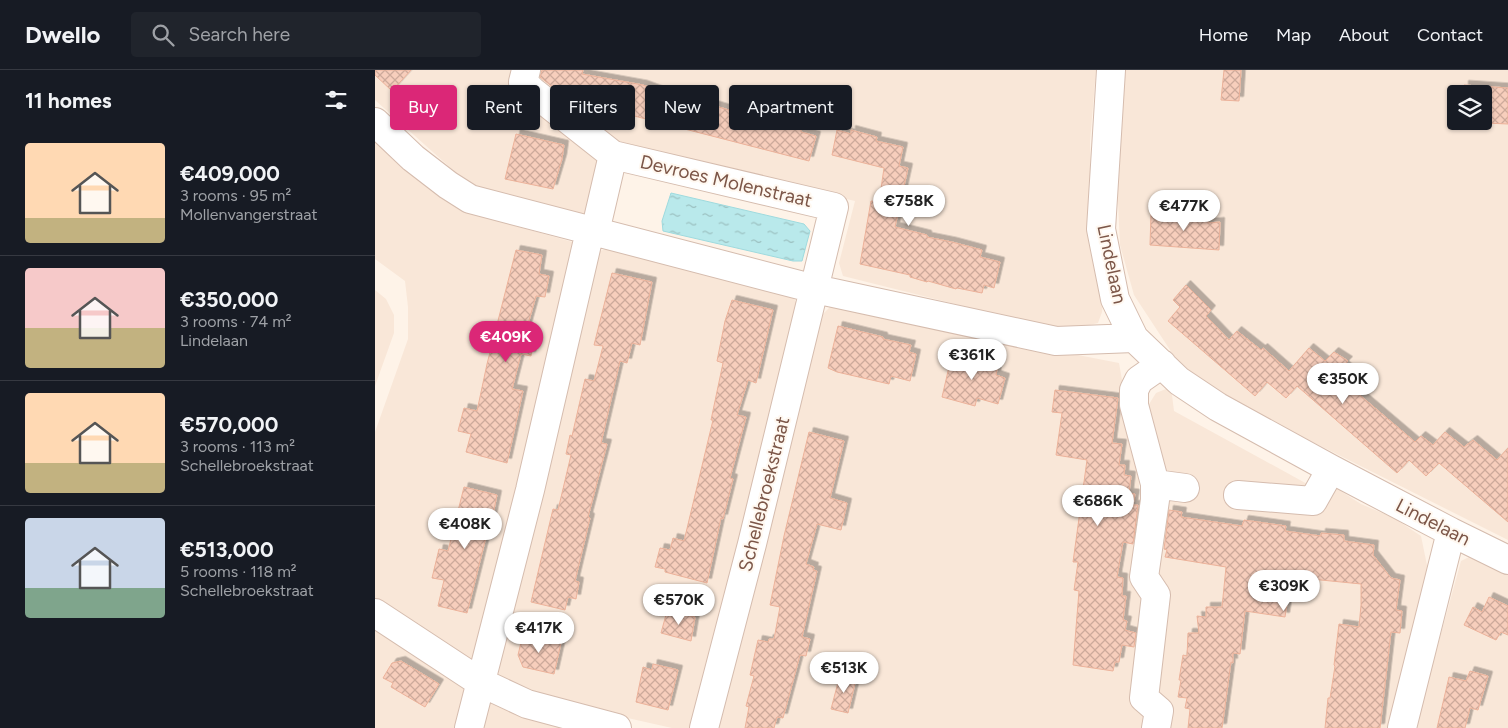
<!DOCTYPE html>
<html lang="en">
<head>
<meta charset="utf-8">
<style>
	:root { --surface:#171b24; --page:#20242c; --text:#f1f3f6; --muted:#9ea1a6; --line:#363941; --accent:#db2777 }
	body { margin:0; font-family:Figtree,sans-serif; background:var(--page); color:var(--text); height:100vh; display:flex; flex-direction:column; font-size:19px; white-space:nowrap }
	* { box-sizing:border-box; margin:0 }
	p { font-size:16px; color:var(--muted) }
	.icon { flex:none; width:28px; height:28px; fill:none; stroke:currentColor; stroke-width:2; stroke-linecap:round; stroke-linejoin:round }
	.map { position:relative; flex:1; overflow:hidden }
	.sheet { display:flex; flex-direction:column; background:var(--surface); width:375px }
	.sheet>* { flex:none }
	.hud { position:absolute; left:15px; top:15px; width:475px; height:45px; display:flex; gap:10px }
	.tools { position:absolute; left:1072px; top:15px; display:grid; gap:10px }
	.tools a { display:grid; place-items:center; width:45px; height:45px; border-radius:5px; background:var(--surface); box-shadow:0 1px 4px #0004; font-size:25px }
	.price { position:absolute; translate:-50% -42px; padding:0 11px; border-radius:18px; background:#fff; color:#222; font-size:16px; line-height:32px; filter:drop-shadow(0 1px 2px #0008) }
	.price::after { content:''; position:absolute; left:50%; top:30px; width:15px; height:11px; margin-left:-8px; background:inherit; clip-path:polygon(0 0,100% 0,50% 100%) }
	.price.on { background:var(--accent); color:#fff }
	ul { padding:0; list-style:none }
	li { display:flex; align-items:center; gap:15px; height:125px; padding:0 25px }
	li+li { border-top:1px solid var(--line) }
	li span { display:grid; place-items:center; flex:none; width:140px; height:100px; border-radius:5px; color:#555 }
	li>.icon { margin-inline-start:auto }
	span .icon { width:60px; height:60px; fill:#fffc; stroke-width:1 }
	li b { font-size:21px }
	h2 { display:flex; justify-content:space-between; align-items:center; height:60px; padding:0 25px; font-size:21px }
	.chip { padding:0 18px; border-radius:5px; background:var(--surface); box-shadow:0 1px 4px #0004; font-size:18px; line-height:45px }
	.chip.on { background:var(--accent); color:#fff }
	header { display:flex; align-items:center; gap:30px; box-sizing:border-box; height:70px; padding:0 25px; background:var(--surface); border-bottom:1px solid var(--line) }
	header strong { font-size:24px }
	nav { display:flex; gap:28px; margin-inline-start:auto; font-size:18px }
	.search { width:350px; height:45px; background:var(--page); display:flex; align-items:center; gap:12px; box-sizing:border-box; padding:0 18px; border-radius:5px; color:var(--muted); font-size:19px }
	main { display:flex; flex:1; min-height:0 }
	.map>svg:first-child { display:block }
	.residential { fill:#f9e7d8; fill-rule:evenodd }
	.water { fill:url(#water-ripples); stroke:#9edade }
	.building { fill:url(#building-cross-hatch); stroke:#ecb29a; filter:url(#shadow) }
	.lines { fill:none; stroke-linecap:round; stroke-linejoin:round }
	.minor-casing { stroke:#d5bcae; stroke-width:30 }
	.minor { stroke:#fff; stroke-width:28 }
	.labels { text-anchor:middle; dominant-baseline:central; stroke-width:4; stroke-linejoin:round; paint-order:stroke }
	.street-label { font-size:19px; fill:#7c5648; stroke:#fff8f0 }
</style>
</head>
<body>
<header>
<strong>Dwello</strong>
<div class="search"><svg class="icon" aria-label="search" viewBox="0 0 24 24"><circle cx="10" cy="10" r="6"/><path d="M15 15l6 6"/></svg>Search here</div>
<nav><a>Home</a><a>Map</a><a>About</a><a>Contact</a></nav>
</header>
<main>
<section class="sheet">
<h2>11 homes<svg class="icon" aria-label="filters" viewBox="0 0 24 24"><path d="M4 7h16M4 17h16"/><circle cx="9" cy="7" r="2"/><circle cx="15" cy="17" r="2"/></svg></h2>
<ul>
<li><span style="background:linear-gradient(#ffd9b3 75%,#c2b280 0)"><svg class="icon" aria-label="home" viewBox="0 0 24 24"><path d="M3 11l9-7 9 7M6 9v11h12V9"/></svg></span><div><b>€409,000</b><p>3 rooms · 95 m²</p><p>Mollenvangerstraat</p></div></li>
<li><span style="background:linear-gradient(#f6c9c9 60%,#c2b280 0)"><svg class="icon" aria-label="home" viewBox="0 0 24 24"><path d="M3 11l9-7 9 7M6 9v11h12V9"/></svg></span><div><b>€350,000</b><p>3 rooms · 74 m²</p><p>Lindelaan</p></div></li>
<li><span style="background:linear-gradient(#ffd9b3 70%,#c2b280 0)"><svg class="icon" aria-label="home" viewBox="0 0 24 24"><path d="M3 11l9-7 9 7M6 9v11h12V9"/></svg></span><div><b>€570,000</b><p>3 rooms · 113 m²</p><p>Schellebroekstraat</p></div></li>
<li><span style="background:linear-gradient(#c9d6e8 70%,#7fa58c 0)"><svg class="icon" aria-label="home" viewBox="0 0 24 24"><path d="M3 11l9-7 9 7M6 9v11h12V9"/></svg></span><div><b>€513,000</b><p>5 rooms · 118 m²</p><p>Schellebroekstraat</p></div></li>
</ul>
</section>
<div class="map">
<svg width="1133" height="658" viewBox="0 0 1133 658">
	<defs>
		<pattern id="water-ripples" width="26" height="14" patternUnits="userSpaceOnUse" patternTransform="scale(1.25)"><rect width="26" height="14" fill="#b9e9eb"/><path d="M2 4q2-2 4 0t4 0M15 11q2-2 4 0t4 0" fill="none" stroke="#9bc0c0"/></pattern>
		<pattern id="building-cross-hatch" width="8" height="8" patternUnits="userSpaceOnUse" patternTransform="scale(1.25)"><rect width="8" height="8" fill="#f7cebc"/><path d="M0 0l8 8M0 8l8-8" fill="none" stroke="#cdaa9b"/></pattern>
		<filter id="shadow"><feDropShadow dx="4.5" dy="-4.5" stdDeviation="0" flood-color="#0004"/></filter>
	</defs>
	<rect width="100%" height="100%" fill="#fef3e8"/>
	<path class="residential" d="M0,0H141L222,86L224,97L214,140L206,146L111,122L89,110L0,30Z
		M160,0H721L715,72L717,144L729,222L727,242L723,253L693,260L620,244L468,206L464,193L480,131L226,70L165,21Z
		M749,0H1133V470L838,322L799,286L759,225L745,175L742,112ZM1081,24H1109V51H1081Z
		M0,65L87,137L120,150L201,173L101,594L0,528V362L33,269V237L30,211L0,189Z
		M235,178L416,223L423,236L318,658H297L226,642L157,623L118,606L221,182Z
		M0,220L11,229L19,245V263L0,316Z
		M470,236L589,263L744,293L763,400L768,484V658H343L443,249L455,237Z
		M796,317L799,341L934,415L936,402L986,434L1019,448L1046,466L1054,505L1012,658H782L771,339L781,323Z
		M1094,487L1103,488L1133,504V658H1040L1086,491Z
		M0,552L98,614L88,658H0Z
		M109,621L212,658H100Z"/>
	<path class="water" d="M296,123L429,154L435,161L427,191H418L288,161L287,151Z"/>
	<path class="building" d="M0,0H36L17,21L0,5Z
		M167,0H208L207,4L268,15L306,29L307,26L374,46L375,43L407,55V52L426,58V62L441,66L434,91L232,39L234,32L179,18L165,7Z
		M849,0H866L864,31L846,30Z
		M1089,15L1133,18V54L1087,52L1109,51V24H1089Z
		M462,60L476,64V60L502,67L501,71L528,77L524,96L533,98L520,157L552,165V167L577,172L607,180L605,187L625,192L619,218L609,215L607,223L582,218L581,219L553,211L552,212L535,207V205L485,194L496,131L504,132L509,98L457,85Z
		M141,64L189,75L187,89L178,119L130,109Z
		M776,144L833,148V153L845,152L844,180L775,175Z
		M141,180L167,185L164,204L174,206L170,227L161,226L151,261L161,264L156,286L146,284L137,319L148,321L132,393L91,382L96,364L83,361L89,338L102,341L112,294Z
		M237,203L277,212L265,275L257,273L252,293L245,291L226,373L232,374L213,447L215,448L200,511L204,512L201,529L193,527L190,540L156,532L178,439L183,440L196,385L191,384L195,365L197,366L210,309L219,311L228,276L219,275Z
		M811,215L836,240L831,246L854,270L862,261L886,280L888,278L914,301L934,278L950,291L959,282L973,291L969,295L982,307L974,316L1040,372L1046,366L1058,375L1070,362L1089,377L1098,370L1122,390L1133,378V452L1064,393L1051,406L1034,390L1022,403L922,316L911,328L892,312L880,326L793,251L805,237L798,230Z
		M357,230L398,240L381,313L373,310L362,345L371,347L355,408L358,409L348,449L346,448L332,513L290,502V499L280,497L285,478L295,480L298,468L309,471L338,350H336L348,293L342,291L350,251Z
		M463,256L508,267V269L536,275L534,282L541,284L535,311L516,306L514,314L462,302L453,298Z
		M577,284L623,295L621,305L630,308L623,334L602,328L600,336L567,327Z
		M680,320L743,328L737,373L747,374L744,395H750L749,405L756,406L754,423L760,424L758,435H763L758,474L748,472L742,507L748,508L747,526H751L748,550L752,551L750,560L761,563L759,577L747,575L744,592H740L738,601L698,595L704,521L699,520L703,492H698L712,390L681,385L687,343L677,342Z
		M434,362L469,371L455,428L472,433L466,460L442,454L431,494L439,497L438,500L442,501L427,567L435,569L431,586L425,585L408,648L402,647L399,658H370L374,637L371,636L379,606L375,605L383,570L393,572L394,569H399L405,537L395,535L409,466Z
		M89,417L122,425L115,459H113L92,543L63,536L69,510L57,508L64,479L73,481Z
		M794,440L807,442L806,447L867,456L869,450L911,456L910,461L946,466V463L969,465V471L999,475L998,485L1016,508L1025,510L1021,540L1027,541L1025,563L1016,562L1005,658H950L953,628H955L960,596L959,595L964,554L984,557L986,535V514L926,508V509L916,508L910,547L870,541L865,584L858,583V593L856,592L847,658H813L815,639L810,638L812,628L803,627L806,610H804L808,585L812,586L813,563H824L822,546L831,547V537H847L851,497L790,487L792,480L789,479Z
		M1114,527L1133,536V565L1126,562L1121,570L1089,555L1098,537L1107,542Z
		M292,541L320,547L316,571L286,563Z
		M148,564L186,573L179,604L148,597L143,585Z
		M26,591L64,614L50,637L16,617L18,613L8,608L17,593Z
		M278,594L303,600L293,640L261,632L268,597L277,600Z
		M1095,601L1113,606L1103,640L1095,638L1090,658H1062L1074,607L1091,611Z
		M465,605L481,609L473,643L456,639Z"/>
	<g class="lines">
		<g class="minor-casing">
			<path id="minor" d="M151,0L148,12L157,21L238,85L459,137L377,474L329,658
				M736,0L726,159L740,229L759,268L804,311L843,337L956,399L1076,462L1133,490
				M0,52L38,88L73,115L95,129L440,219L681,271L759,268
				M220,162L238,85
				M780,414L810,418
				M863,425L938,431L956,399
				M0,543L105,612L152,634L242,658
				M94,658L155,420L215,161
				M781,658L784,641L769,628L781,525L769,507L780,430V414L759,335V320L764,310L787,294
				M1027,658L1076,462"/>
		</g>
		<use href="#minor" class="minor"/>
	</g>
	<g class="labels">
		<g class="street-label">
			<text transform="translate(351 111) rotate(13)">Devroes Molenstraat</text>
			<text transform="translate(737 194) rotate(78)">Lindelaan</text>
			<text transform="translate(389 424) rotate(-76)">Schellebroekstraat</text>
			<text transform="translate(1058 452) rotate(27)">Lindelaan</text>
		</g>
	</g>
</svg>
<div class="tools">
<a><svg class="icon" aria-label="layers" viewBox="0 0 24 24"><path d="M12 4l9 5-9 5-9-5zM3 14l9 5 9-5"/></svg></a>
</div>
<b class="price" style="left:534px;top:157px">€758K</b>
<b class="price" style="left:809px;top:162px">€477K</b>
<b class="price on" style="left:131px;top:293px">€409K</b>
<b class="price" style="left:597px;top:311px">€361K</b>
<b class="price" style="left:968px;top:335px">€350K</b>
<b class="price" style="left:723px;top:457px">€686K</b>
<b class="price" style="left:90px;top:480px">€408K</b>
<b class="price" style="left:909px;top:542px">€309K</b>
<b class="price" style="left:304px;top:556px">€570K</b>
<b class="price" style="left:164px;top:584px">€417K</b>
<b class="price" style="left:469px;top:624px">€513K</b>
<div class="hud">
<a class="chip on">Buy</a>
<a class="chip">Rent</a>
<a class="chip">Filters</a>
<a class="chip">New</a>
<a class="chip">Apartment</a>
</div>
</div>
</main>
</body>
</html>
